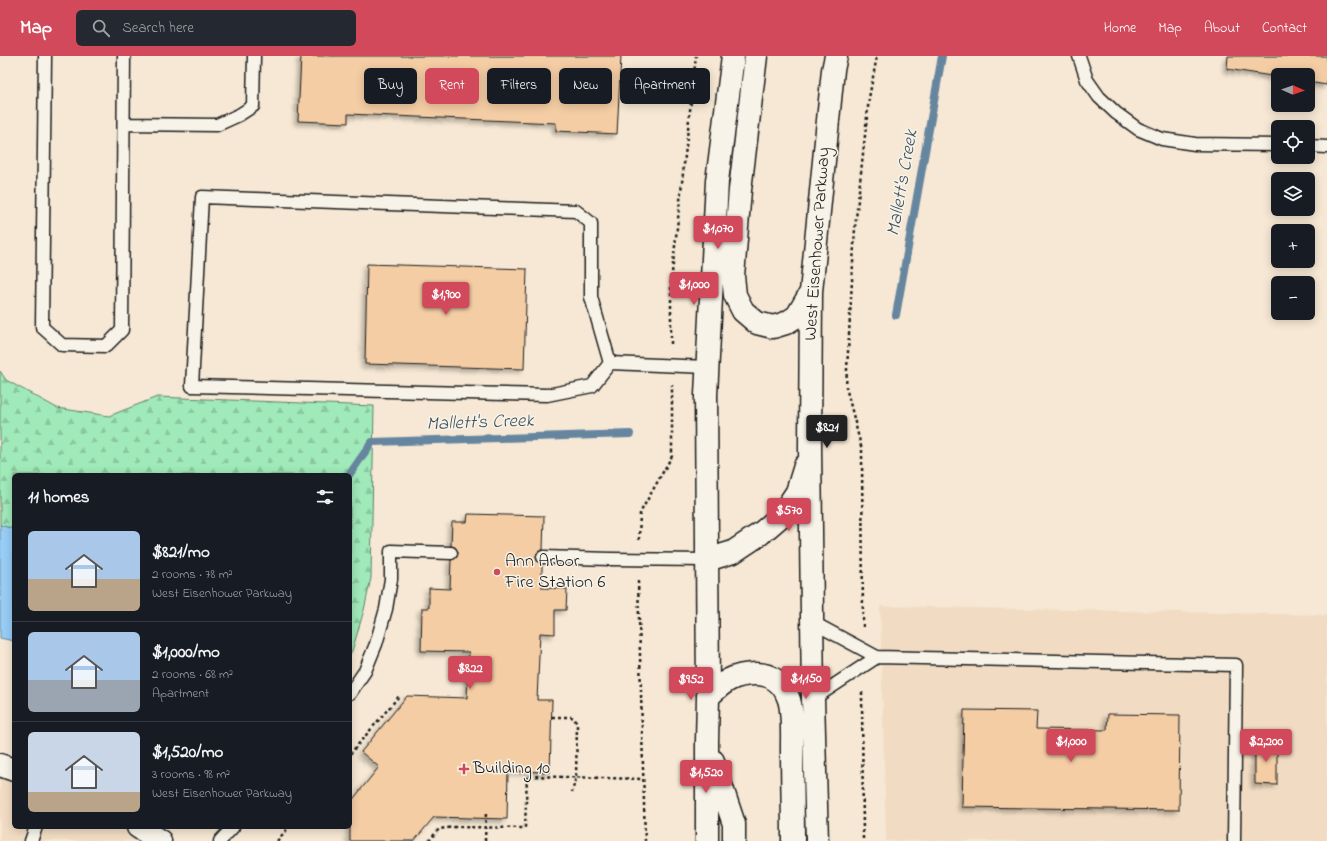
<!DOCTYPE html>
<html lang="en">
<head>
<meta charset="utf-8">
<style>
	:root { --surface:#171b24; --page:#242831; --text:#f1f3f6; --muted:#9ea1a6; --line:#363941; --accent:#d1495b }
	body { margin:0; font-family:"Indie Flower",sans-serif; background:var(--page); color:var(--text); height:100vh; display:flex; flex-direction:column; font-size:15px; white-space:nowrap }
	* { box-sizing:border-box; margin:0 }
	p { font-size:13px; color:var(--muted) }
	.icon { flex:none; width:22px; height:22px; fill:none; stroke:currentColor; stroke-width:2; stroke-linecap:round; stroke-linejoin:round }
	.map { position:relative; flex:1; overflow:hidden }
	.details { position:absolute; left:12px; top:417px; width:340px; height:356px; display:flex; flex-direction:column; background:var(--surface); border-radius:6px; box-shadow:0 2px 10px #0003 }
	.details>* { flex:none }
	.guide { position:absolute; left:364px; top:12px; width:380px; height:36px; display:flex; gap:8px }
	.needle { width:26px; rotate:92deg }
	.fabs { position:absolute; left:1271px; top:12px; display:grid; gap:8px }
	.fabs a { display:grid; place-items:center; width:44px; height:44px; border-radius:6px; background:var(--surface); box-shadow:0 2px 10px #0003; font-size:20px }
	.price { position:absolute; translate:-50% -34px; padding:0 9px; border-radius:4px; background:var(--accent); color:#fff; font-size:13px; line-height:26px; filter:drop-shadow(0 1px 2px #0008) }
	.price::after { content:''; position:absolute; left:50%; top:24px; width:12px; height:9px; margin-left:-6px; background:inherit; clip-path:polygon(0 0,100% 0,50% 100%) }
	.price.current { background:#222; color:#fff }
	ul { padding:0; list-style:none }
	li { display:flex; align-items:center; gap:12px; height:100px; padding:0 16px }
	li+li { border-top:1px solid var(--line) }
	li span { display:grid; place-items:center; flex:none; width:112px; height:80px; border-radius:6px; color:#555 }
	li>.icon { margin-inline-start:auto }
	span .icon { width:48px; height:48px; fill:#fffc; stroke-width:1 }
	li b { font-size:17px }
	h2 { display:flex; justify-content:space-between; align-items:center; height:48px; padding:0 16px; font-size:17px }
	.tag { padding:0 14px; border-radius:6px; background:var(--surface); box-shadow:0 2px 10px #0003; font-size:14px; line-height:36px }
	.tag.current { background:var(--accent); color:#fff }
	header { display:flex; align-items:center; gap:24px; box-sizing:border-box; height:56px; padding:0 20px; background:var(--accent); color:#fff }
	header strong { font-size:19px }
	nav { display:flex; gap:22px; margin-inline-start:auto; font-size:14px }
	.search { width:280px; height:36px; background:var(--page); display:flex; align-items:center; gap:10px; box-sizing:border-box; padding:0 14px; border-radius:6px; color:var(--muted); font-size:15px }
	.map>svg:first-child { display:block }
	.built { fill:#f1dcc3 }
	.forest { fill:url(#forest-firs); stroke:#5e826a }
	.water { fill:#98cdf6; stroke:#66869f }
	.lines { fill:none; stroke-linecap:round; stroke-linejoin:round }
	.stream { stroke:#66869f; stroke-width:8 }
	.building { fill:#f4cda4; stroke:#1c1c1c; filter:url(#shadow) }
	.service-casing { stroke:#1c1c1c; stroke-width:15 }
	.minor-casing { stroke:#1c1c1c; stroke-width:25 }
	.secondary-casing { stroke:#1c1c1c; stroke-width:25 }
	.path { stroke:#1c1c1c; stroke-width:2.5; stroke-dasharray:3 3; stroke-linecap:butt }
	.service { stroke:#f7f3e8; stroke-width:12 }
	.minor { stroke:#f7f3e8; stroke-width:22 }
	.secondary { stroke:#f7f3e8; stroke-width:22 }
	.poi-dot { fill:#d1495b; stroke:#f7f3e8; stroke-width:1.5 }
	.labels { text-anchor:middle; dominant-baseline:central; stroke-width:3; stroke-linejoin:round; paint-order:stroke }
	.street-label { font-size:18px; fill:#1c1c1c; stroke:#f7f3e8 }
	.poi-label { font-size:18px; fill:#1c1c1c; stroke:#f7f3e8; text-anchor:start }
	.water-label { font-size:19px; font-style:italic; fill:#41515d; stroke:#f7f3e8 }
</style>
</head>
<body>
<header>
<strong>Map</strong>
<div class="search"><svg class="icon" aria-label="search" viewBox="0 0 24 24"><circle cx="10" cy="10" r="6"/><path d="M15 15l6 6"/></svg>Search here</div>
<nav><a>Home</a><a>Map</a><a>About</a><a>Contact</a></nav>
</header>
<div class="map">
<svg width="1327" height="785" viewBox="0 0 1327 785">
	<defs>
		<pattern id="forest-firs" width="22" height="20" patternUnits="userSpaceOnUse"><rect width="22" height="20" fill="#a0e9b9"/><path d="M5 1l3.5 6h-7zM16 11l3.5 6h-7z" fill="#89c79e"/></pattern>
		<filter id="shadow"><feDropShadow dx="-3.5" dy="3.5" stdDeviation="2" flood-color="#0004"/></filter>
	</defs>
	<rect width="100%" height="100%" fill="#f6e8d4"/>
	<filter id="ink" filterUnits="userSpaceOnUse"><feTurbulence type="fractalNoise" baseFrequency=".025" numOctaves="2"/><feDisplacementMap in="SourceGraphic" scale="8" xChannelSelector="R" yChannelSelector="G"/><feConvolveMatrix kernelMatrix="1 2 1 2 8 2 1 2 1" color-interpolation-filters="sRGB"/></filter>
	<g filter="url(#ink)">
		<path class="built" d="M880,550L1327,559V785H886Z
			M0,709L14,714V771H138L160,785H0Z"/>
		<path class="forest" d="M0,315L6,324L57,352L109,360L157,341L374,350L371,522L364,554L352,595L350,598V419H14V473L0,469Z"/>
		<path class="water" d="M0,469L14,473V585L0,582Z"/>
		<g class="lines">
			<path class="stream" d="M896,259L942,0
				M349,419L372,386L630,378"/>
		</g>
		<path class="building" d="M301,0H621L617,78L556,75V67L348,58V67L298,65Z
			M1228,0H1327V29L1308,26V19H1278V21L1227,13Z
			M367,208L527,213L524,313L365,308Z
			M468,458L544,460L543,494L537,497L536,501L539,507L542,508V532L567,533L566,554H555V578L540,577L537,644H552L550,716L508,715L507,763L434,761L414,785H350V747L379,711L361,696L407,640L467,642L469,596L421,595L422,552H429V532L450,533L451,504L457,501L458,497L455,491L451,490L452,466H467Z
			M964,654L1037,655L1036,673L1107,674L1108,658L1180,659L1179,754L962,751Z
			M1255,686H1277V729L1255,728Z"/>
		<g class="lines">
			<g class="service-casing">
				<path id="service" d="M45,0L42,271L62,289L106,290L122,274L124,0
					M1079,0L1087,24L1099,41L1116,57L1138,73L1162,83L1195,88L1278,89
					M124,68L217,69L239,59L253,50L254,0
					M1308,90L1327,91
					M610,307L592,330L547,339L192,330L202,141L576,155L591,167V241L610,307L707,311
					M543,501L610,503L707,504
					M812,566L877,601L1236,609L1234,785
					M350,637L365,615L376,588L386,553L391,523V495L451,497
					M813,643L877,601
					M31,785L36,771
					M220,785L233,771"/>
			</g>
			<g class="minor-casing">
				<path id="minor" d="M0,709L14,714
					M138,771L160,785"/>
			</g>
			<g class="secondary-casing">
				<path id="secondary" d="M756,0L740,134L733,220L735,239L743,255L757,267L773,271L786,267L797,260L811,236
					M707,504L733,496L760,478L781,460L797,436L805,410
					M708,641C723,626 733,618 756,618C771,618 783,627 788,641C793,652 792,677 792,690C792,721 793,753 793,785
					M713,705L734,768V785
					M707,785V686L708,641L706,339L717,125L733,0
					M817,785L813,643L810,391L811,236L833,14L836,0"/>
			</g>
			<path class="path" d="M671,288V226L696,0
				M639,484L640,457L672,400V329
				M638,525L645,785
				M863,571L862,394L846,331L855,172L869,42L877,0
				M862,636L863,785
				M552,661H571L574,662L577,668L576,721L572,736
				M350,698L400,639
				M277,785L289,771
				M429,785L439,773L455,771L525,772L527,720L643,723
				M485,785L486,756"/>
			<use href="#service" class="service"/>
			<use href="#minor" class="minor"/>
			<use href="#secondary" class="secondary"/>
		</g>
	</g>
	<g class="poi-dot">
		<circle cx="497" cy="516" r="4"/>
		<path d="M462 707h4v4h4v4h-4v4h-4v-4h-4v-4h4z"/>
	</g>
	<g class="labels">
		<g class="street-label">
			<text transform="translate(818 188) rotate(-86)">West Eisenhower Parkway</text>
		</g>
		<g class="poi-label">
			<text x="505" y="506">Ann Arbor<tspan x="505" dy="21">Fire Station 6</tspan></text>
			<text x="473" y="713">Building 10</text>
		</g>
		<g class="water-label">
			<text transform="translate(903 127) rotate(-80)">Mallett's Creek</text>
			<text transform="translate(480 367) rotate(-2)">Mallett's Creek</text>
		</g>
	</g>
</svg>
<div class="fabs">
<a><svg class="needle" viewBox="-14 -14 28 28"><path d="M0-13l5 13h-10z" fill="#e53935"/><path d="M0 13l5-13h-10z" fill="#9ea1a6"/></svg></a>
<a><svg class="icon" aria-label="locate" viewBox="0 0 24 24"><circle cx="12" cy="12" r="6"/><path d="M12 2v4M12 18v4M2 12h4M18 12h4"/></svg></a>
<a><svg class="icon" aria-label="layers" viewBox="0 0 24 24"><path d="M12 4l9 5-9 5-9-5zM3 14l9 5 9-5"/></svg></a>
<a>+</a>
<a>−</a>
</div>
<b class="price" style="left:718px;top:194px">$1,070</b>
<b class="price" style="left:694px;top:250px">$1,000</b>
<b class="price" style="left:446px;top:260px">$1,900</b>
<b class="price current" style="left:827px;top:393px">$821</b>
<b class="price" style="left:789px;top:476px">$570</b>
<b class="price" style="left:470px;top:634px">$822</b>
<b class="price" style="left:806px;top:644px">$1,150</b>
<b class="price" style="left:691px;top:645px">$952</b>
<b class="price" style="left:1071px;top:707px">$1,000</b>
<b class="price" style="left:1266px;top:707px">$2,200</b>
<b class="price" style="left:706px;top:738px">$1,520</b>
<div class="guide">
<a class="tag">Buy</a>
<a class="tag current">Rent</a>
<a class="tag">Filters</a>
<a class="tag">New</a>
<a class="tag">Apartment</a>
</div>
<section class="details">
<h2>11 homes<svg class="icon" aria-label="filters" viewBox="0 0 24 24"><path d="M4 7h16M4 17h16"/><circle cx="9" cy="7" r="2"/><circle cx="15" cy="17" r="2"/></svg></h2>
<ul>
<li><span style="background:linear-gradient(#a9c7e8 60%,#b9a48a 0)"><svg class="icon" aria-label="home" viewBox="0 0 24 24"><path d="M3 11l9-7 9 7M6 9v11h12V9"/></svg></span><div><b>$821/mo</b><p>2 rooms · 78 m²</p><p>West Eisenhower Parkway</p></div></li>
<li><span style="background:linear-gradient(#a9c7e8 60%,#9aa5b1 0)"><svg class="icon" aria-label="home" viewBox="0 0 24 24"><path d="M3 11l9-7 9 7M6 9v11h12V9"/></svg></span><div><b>$1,000/mo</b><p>2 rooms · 68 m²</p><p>Apartment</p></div></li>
<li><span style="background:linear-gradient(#c9d6e8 75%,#b9a48a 0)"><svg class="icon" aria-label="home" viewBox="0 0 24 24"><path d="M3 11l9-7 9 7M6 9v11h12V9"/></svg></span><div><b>$1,520/mo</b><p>3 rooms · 98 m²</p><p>West Eisenhower Parkway</p></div></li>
</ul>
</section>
</div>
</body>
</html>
